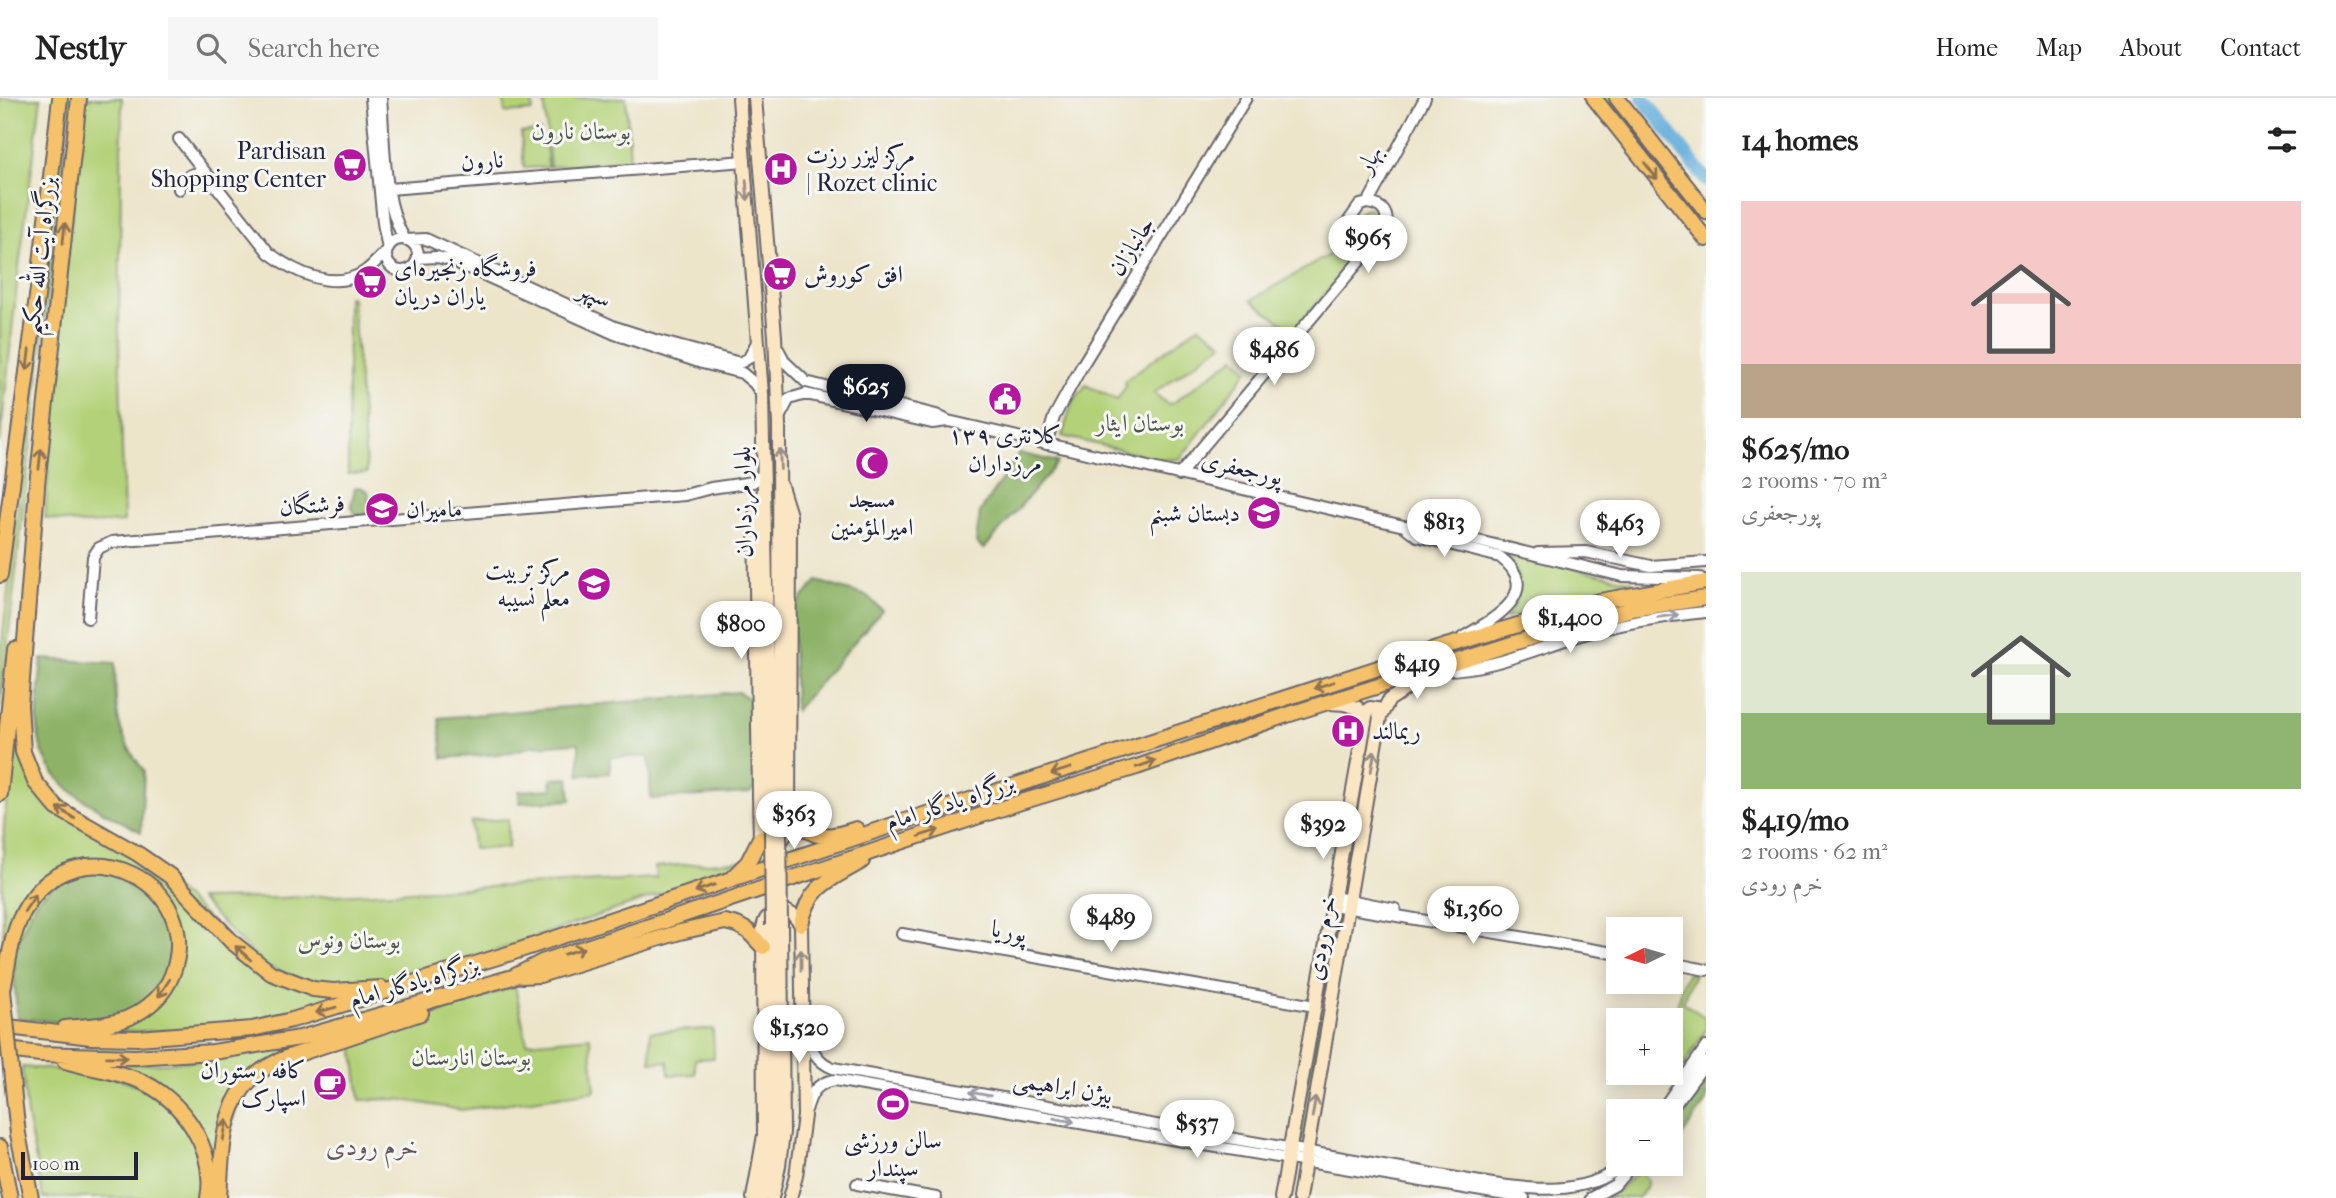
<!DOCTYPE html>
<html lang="en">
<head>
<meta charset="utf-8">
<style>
	:root { --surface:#fff; --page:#f6f6f6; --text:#222; --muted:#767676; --line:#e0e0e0; --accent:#111827 }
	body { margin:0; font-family:"IM FELL French Canon",Amiri,serif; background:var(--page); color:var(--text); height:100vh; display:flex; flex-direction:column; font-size:26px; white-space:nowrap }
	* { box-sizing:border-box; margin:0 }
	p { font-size:23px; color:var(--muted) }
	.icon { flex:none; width:38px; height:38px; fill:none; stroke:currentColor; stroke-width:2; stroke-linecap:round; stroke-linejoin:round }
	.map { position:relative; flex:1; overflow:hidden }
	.sheet { display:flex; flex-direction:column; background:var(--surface); width:630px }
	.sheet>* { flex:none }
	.needle { width:46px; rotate:265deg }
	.controls { position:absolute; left:1606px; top:819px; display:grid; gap:14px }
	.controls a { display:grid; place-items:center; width:77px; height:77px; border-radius:0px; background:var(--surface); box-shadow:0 4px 18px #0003; font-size:35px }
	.scale { position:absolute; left:21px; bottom:18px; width:117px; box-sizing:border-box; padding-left:7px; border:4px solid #22223b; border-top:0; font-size:19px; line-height:24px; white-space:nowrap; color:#22223b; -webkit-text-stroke:5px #f6f6f2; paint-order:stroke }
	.price { position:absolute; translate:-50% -60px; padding:0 16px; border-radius:24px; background:#fff; color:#222; font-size:23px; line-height:46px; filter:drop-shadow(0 2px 4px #0008) }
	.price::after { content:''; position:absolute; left:50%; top:42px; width:21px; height:16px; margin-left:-10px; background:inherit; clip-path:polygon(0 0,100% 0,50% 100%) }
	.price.current { background:var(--accent); color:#fff }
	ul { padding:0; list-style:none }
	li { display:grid; align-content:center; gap:14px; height:371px; padding:0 35px }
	li span { display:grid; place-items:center; height:217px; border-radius:0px; color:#555 }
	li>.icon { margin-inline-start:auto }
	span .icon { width:126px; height:126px; fill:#fffc; stroke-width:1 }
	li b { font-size:30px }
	h2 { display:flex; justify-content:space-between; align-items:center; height:84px; padding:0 35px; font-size:30px }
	header { display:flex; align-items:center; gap:42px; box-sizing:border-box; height:98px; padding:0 35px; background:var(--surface); border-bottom:2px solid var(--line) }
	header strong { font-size:33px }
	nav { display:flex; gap:38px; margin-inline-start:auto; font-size:24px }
	.search { width:490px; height:63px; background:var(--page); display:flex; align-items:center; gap:18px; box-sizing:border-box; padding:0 24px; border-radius:0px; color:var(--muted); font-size:26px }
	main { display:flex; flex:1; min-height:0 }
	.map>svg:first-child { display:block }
	.green { fill:#b3d178; stroke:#6a7a5a; stroke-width:2 }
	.forest { fill:#8eb368; stroke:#586a52; stroke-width:2 }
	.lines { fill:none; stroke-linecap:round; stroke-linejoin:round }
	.river { stroke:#64addc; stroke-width:14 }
	.tertiary-casing { stroke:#69666d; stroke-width:14 }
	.secondary-casing { stroke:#69666d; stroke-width:16 }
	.trunk-casing { stroke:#69666d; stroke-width:18 }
	.tertiary { stroke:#fff; stroke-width:10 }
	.secondary { stroke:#fbe6c4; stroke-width:12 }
	.trunk { stroke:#f5c16b; stroke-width:14 }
	.secondary-bridge-casing { stroke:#69666d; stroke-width:16; stroke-linecap:butt }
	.trunk-bridge-casing { stroke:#69666d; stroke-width:18; stroke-linecap:butt }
	.secondary-bridge { stroke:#fbe6c4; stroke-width:12 }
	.trunk-bridge { stroke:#f5c16b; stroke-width:14 }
	.oneway { stroke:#8c7253 }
	.oneway2 { stroke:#998e86 }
	.oneway3 { stroke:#9c9ca7 }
	.labels { text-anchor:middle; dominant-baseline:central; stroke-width:6; stroke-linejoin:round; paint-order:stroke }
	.park-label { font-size:24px; fill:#4e574d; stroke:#f6f6f2 }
	.poi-label { font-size:24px; fill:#22223b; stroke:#f6f6f2; text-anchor:start }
	.street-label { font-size:24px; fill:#22223b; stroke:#f6f6f2 }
	.neighbourhood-label { font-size:26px; fill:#66565f; stroke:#f6f6f2 }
</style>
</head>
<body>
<header>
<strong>Nestly</strong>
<div class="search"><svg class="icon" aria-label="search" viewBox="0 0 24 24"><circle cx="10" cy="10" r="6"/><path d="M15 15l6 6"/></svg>Search here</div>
<nav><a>Home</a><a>Map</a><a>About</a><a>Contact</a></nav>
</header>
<main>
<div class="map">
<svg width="1706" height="1100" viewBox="0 0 1706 1100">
	<rect width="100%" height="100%" fill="#f6f6f2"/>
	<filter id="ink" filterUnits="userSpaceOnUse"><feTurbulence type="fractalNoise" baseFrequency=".0143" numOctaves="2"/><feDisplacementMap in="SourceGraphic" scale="14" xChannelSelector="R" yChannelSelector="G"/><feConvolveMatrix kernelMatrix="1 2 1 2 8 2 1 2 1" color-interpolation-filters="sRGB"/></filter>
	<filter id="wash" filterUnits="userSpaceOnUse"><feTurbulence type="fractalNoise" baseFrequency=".00686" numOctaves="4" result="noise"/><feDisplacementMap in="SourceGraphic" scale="28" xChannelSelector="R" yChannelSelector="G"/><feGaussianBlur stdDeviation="1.57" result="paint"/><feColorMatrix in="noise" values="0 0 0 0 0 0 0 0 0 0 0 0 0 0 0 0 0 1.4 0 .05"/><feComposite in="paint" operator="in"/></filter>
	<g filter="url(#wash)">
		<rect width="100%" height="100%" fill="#ece5ca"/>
		<path class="green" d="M0,0H41L18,177L0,344Z
			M66,0H71L0,610V562Z
			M85,0H122L119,233L124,424L83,426L45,420L58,240Z
			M504,0H532L533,13L505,15Z
			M544,0H626L630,62L550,69Z
			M1602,0H1609L1706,122V130Z
			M540,33L542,49H546L548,69L524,70L521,35Z
			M1367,110L1379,112L1384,126L1367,149L1355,150L1347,142C1348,129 1355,115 1367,110Z
			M1341,150L1348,160L1344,173L1294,233L1251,202Z
			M348,199L352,200L367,375L348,376Z
			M1199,228L1223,245L1154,295L1167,306L1173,305L1235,259L1248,272L1180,361L1161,362L1062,338L1072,305L1086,287L1117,302L1126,288L1124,283Z
			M1511,456L1632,483L1633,486L1562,502L1505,521C1523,502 1522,480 1509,459Z
			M19,572L29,681L152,770L280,885L370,893C318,907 266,922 212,929C169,935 125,934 82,932L4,858L2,790L4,729Z
			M508,721V750L473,751L471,724Z
			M745,762L732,771L707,778L706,781L471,861L429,868L378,884L319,888L263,867L199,801L280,800L656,780L655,769Z
			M1688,875L1694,876L1682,904L1706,920V932L1676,981L1672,982L1668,978V975H1671C1671,954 1676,890 1688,875Z
			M515,888L527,945L590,939L595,993L461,1012L398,1001L360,1002L353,945Z
			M713,931L714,960L695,961V976L669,977L668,963L651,964L650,934Z
			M326,940L243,984L216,1092L183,1009L89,966C169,969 248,959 326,940Z
			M22,969C58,972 110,973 143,990C149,993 154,998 160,1003C193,1028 207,1058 203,1100H43L27,1018Z
			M1639,1073L1647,1082V1087L1638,1100H1609Z"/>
		<path class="forest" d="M1019,355L1058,364L984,451L976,444L980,414Z
			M360,389L368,393L371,413L364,418L355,416L351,407L355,390Z
			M817,483L867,498L882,512L795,613L792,512Z
			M42,561L115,565C116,612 114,635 144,673L141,734C98,710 42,689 38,632C36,609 40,584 42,561Z
			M739,594L755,604L756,688L750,695L651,701L649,659H610V675L579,677V645L530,648C514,658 464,658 443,660L439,620Z
			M1373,616L1375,617L1347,790L1341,786Z
			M569,680L571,702L519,705V693L552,691L551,681Z
			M96,772L136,783L162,808L172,836L168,873L152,900L122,918L69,925L17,920L14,875L15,849L36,803L65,779Z
			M1340,827L1327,897L1324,896L1323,892L1335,829Z
			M1319,920L1325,922L1304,1042L1301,1043L1298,1036Z
			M1706,964V1003L1671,1055V1016Z"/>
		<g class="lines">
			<path class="river" d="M1643,0L1706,82"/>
		</g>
	</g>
	<g filter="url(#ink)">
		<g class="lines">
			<g class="tertiary-casing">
				<path id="tertiary" d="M381,0C385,44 382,103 405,142L426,141L615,229L655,242L740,265L749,260L758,242
					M179,41L269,155C294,174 334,194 364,174C373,168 381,158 388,151L383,125L371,0
					M179,91C186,77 193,72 209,78
					M389,91L745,63
					M1368,105C1383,107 1389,116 1386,130L1367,154L1355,156L1343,145V131L1360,107Z
					M1368,105L1425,0
					M386 157a16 16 0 1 1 32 0a16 16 0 1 1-32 0Z
					M418,160L437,159L453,163L615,236L702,265L742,275L754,285L761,295
					M777,249L785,264L806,284L936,317L948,323L1404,428L1421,429L1622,478L1700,480
					M780,318L789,301L806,296L932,325L948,323
					M1046,346L1054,319L1083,266L1246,0
					M1179,377L1367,154
					M1404,428L1417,438L1500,459C1546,494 1491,523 1463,539
					M1538,455L1586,454L1651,468L1706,464
					M88,520L93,459L99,450L112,444L685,397L711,390L753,384L764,375
					M1441,572C1491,573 1541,548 1588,535C1627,524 1666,518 1706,514
					M1334,799L1395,811
					M1333,807L1619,856
					M902,836L1315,908
					M1671,865L1706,872
					M804,930C811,948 814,963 833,970L1474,1083C1527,1092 1585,1100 1624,1066
					M806,1012C811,995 816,985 835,982L1205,1047L1524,1100
					M1661,1013L1706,949
					M1670,1013L1706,964
					M857,1086L936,1100
					M1591,1100L1615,1087L1633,1066"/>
			</g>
			<g class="secondary-casing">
				<path id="secondary" d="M739,0L762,296L771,725
					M755,0L775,238L779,327L780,724
					M764,393L755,417L759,698L760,740L770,746L783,741L789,729L790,417L781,388
					M1330,605L1344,606L1358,610L1365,625
					M753,1100L764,1037L763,830C765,817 773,813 786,813L793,817L801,826L804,1018L796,1078L790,1100
					M761,1100L770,1066L773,1035L772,828
					M772,1100L779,1068L783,1034L781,829
					M1281,1100L1367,613L1370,610L1377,611L1380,619
					M1299,1100L1380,619L1389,602L1430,575"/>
			</g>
			<g class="trunk-casing">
				<path id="trunk" d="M1594,0L1706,141
					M1617,0L1706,113
					M37,389L20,607L23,654L35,684L57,710L138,756L170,778L232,844L271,875L313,891L333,893L381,890
					M36,396L79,0
					M0,477L38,191L60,0
					M0,696L15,551
					M789,707C805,741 822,743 856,731
					M733,779L748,764L760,740
					M801,826C810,786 829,783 862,763
					M522,878L540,877L680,834L725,824L737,827L748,833L763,849
					M3,892C9,863 11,832 28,806C81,724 207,786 172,877C164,897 148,911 128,920C108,928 86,928 65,930
					M0,928L91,939L138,940L252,931L292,922L511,855L902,724L1443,549L1600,503L1706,484
					M0,951L40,956L135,959L213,954L300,940L513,879L542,864L1018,705L1137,669L1287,617L1568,528L1632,511L1706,500
					M65,963C89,970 115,973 138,982C182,1000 217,1052 208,1100
					M12,981L18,1036L31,1100
					M0,1049L10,1100
					M219,1100C223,1041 221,984 286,960L421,915"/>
			</g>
			<use href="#tertiary" class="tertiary"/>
			<use href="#secondary" class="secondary"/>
			<use href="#trunk" class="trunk"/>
			<g class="secondary-bridge-casing">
				<path id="secondary-bridge" d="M780,724L781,829
					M771,725L772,828"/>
			</g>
			<g class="trunk-bridge-casing">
				<path id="trunk-bridge" d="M3,892L12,981"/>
			</g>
			<use href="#secondary-bridge" class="secondary-bridge"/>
			<use href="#trunk-bridge" class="trunk-bridge"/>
		</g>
		<defs><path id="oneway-shaft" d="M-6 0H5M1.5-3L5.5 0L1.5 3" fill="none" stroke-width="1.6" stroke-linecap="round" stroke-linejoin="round" transform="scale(1.75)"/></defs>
		<g class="oneway">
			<use href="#oneway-shaft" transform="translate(1651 73) rotate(52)"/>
			<use href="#oneway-shaft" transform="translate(64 135) rotate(-84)"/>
			<use href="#oneway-shaft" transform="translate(28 262) rotate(97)"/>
			<use href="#oneway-shaft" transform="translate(40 361) rotate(-84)"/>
			<use href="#oneway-shaft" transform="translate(1324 587) rotate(162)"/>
			<use href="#oneway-shaft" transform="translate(1146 666) rotate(-19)"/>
			<use href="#oneway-shaft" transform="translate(1061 673) rotate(162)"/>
			<use href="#oneway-shaft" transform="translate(66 715) rotate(-147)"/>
			<use href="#oneway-shaft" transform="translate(929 735) rotate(-18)"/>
			<use href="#oneway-shaft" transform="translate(705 790) rotate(161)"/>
			<use href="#oneway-shaft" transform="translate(30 805) rotate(-56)"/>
			<use href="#oneway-shaft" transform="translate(574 853) rotate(-18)"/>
			<use href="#oneway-shaft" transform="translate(243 855) rotate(-138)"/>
			<use href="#oneway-shaft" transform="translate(164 890) rotate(123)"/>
			<use href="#oneway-shaft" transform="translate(326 912) rotate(164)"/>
			<use href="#oneway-shaft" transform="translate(117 959) rotate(1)"/>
			<use href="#oneway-shaft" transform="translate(225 1032) rotate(-80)"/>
		</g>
		<g class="oneway2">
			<use href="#oneway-shaft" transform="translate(747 92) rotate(85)"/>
			<use href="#oneway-shaft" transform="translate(780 361) rotate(-92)"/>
			<use href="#oneway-shaft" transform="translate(1373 663) rotate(-80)"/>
			<use href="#oneway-shaft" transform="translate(801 862) rotate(-90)"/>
			<use href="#oneway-shaft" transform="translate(1314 1009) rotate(-80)"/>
		</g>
		<g class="oneway3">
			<use href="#oneway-shaft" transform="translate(1668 518) rotate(-8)"/>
			<use href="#oneway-shaft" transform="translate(980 996) rotate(-170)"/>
			<use href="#oneway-shaft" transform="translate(1064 1022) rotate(10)"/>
		</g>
	</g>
	<defs>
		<g id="supermarket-disc" transform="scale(1.75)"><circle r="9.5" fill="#b5179e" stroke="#f6f6f2"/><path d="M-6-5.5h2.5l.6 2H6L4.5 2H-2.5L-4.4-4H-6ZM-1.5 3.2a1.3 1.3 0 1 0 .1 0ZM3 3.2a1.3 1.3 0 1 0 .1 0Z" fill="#fff"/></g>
		<g id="hospital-disc" transform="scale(1.75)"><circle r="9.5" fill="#b5179e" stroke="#f6f6f2"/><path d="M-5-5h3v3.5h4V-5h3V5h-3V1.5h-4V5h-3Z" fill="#fff"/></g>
		<g id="civic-disc" transform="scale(1.75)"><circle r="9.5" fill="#b5179e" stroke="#f6f6f2"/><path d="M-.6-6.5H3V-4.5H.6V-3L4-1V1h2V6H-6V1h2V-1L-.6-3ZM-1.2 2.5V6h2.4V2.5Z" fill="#fff"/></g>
		<g id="mosque-disc" transform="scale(1.75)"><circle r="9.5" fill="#b5179e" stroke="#f6f6f2"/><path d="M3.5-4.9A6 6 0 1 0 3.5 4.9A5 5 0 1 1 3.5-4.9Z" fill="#fff"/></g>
		<g id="university-disc" transform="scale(1.75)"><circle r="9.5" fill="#b5179e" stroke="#f6f6f2"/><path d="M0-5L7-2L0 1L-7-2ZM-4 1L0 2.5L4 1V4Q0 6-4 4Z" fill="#fff"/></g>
		<g id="school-disc" transform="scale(1.75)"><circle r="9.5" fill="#b5179e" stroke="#f6f6f2"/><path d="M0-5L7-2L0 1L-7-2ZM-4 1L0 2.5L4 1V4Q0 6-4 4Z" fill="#fff"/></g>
		<g id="cafe-disc" transform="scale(1.75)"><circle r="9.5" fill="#b5179e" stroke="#f6f6f2"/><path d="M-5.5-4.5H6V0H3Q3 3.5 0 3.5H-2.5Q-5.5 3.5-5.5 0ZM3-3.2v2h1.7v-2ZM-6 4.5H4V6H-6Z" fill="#fff"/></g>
		<g id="stadium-disc" transform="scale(1.75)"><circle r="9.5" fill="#b5179e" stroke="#f6f6f2"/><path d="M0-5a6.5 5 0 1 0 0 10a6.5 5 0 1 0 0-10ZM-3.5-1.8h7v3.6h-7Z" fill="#fff"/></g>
	</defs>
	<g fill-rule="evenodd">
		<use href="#supermarket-disc" x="350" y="67"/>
		<use href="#hospital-disc" x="781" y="71"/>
		<use href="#supermarket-disc" x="780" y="176"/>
		<use href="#supermarket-disc" x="370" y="184"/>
		<use href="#civic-disc" x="1005" y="301"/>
		<use href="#mosque-disc" x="872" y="365"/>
		<use href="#university-disc" x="382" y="411"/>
		<use href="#school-disc" x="1264" y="415"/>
		<use href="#university-disc" x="594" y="486"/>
		<use href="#hospital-disc" x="1348" y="633"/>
		<use href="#cafe-disc" x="330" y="986"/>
		<use href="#stadium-disc" x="893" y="1006"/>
	</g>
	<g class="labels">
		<g class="park-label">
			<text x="581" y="33">بوستان نارون</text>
			<text x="1140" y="325">بوستان ایثار</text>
			<text x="349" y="842">بوستان ونوس</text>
			<text x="471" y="959">بوستان انارستان</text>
		</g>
		<g class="poi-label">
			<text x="326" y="53" text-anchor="end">Pardisan<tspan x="326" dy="28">Shopping Center</tspan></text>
			<text x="806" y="57">مرکز لیزر رزت<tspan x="806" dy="28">| Rozet clinic</tspan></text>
			<text x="394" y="170">فروشگاه زنجیره‌ای<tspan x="394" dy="28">یاران دریان</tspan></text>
			<text x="804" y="176">افق کوروش</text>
			<text x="1005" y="337" text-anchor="middle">کلانتری ۱۳۹<tspan x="1005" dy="28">مرزداران</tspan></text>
			<text x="872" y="401" text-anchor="middle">مسجد<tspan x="872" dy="28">امیرالمؤمنین</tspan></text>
			<text x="406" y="411">مامیران</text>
			<text x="1240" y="415" text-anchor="end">دبستان شبنم</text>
			<text x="570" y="472" text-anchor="end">مرکز تربیت<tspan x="570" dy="28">معلم نسیبه</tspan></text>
			<text x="1372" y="633">ریمالند</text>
			<text x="306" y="972" text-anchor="end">کافه رستوران<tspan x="306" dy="28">اسپارک</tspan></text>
			<text x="893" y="1042" text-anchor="middle">سالن ورزشی<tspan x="893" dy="28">سپندار</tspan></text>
		</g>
		<g class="street-label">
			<text transform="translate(1369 61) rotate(-61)">بهار</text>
			<text transform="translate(482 63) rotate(-5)">نارون</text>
			<text transform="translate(1131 148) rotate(-58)">جانبازان</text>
			<text transform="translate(39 158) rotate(-84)">بزرگراه آیت الله حکیم</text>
			<text transform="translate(595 196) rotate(25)">سپهر</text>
			<text transform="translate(1242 370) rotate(13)">پورجعفری</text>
			<text transform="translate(743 404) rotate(-91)">بلوار مرزداران</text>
			<text transform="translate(312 407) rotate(-4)">فرشتگان</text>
			<text transform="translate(950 704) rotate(-18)">بزرگراه یادگار امام</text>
			<text transform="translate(1009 833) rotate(10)">پوریا</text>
			<text transform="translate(1321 840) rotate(-80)">خرم رودی</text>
			<text transform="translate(414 884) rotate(-16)">بزرگراه یادگار امام</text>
			<text transform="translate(1063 989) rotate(10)">بیژن ابراهیمی</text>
		</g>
		<g class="neighbourhood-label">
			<text x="372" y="1048">خرم رودی</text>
		</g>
	</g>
</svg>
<div class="controls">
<a><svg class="needle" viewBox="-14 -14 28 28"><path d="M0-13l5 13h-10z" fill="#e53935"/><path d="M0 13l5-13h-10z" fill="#767676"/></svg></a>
<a>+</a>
<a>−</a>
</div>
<div class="scale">100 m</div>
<b class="price" style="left:1368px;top:177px">$965</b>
<b class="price" style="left:1274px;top:289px">$486</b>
<b class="price current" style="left:866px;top:326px">$625</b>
<b class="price" style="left:1444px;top:461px">$813</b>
<b class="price" style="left:1620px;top:462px">$463</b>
<b class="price" style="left:1570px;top:557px">$1,400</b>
<b class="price" style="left:741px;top:563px">$800</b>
<b class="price" style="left:1417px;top:603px">$419</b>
<b class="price" style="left:794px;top:753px">$363</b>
<b class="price" style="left:1323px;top:763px">$392</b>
<b class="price" style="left:1473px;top:848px">$1,360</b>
<b class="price" style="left:1111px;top:856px">$489</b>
<b class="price" style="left:799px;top:967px">$1,520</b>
<b class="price" style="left:1197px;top:1062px">$537</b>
</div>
<section class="sheet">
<h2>14 homes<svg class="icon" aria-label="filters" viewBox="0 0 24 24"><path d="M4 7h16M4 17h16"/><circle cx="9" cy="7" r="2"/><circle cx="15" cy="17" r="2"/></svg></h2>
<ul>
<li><span style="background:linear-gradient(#f6c9c9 75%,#b9a48a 0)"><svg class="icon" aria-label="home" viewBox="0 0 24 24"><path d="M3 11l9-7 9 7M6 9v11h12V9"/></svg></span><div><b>$625/mo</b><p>2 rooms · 70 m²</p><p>پورجعفری</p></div></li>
<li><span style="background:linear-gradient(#dfe7d0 65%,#8fb573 0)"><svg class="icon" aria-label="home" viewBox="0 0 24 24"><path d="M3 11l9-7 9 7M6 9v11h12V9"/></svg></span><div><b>$419/mo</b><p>2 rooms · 62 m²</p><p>خرم رودی</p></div></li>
</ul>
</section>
</main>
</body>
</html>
